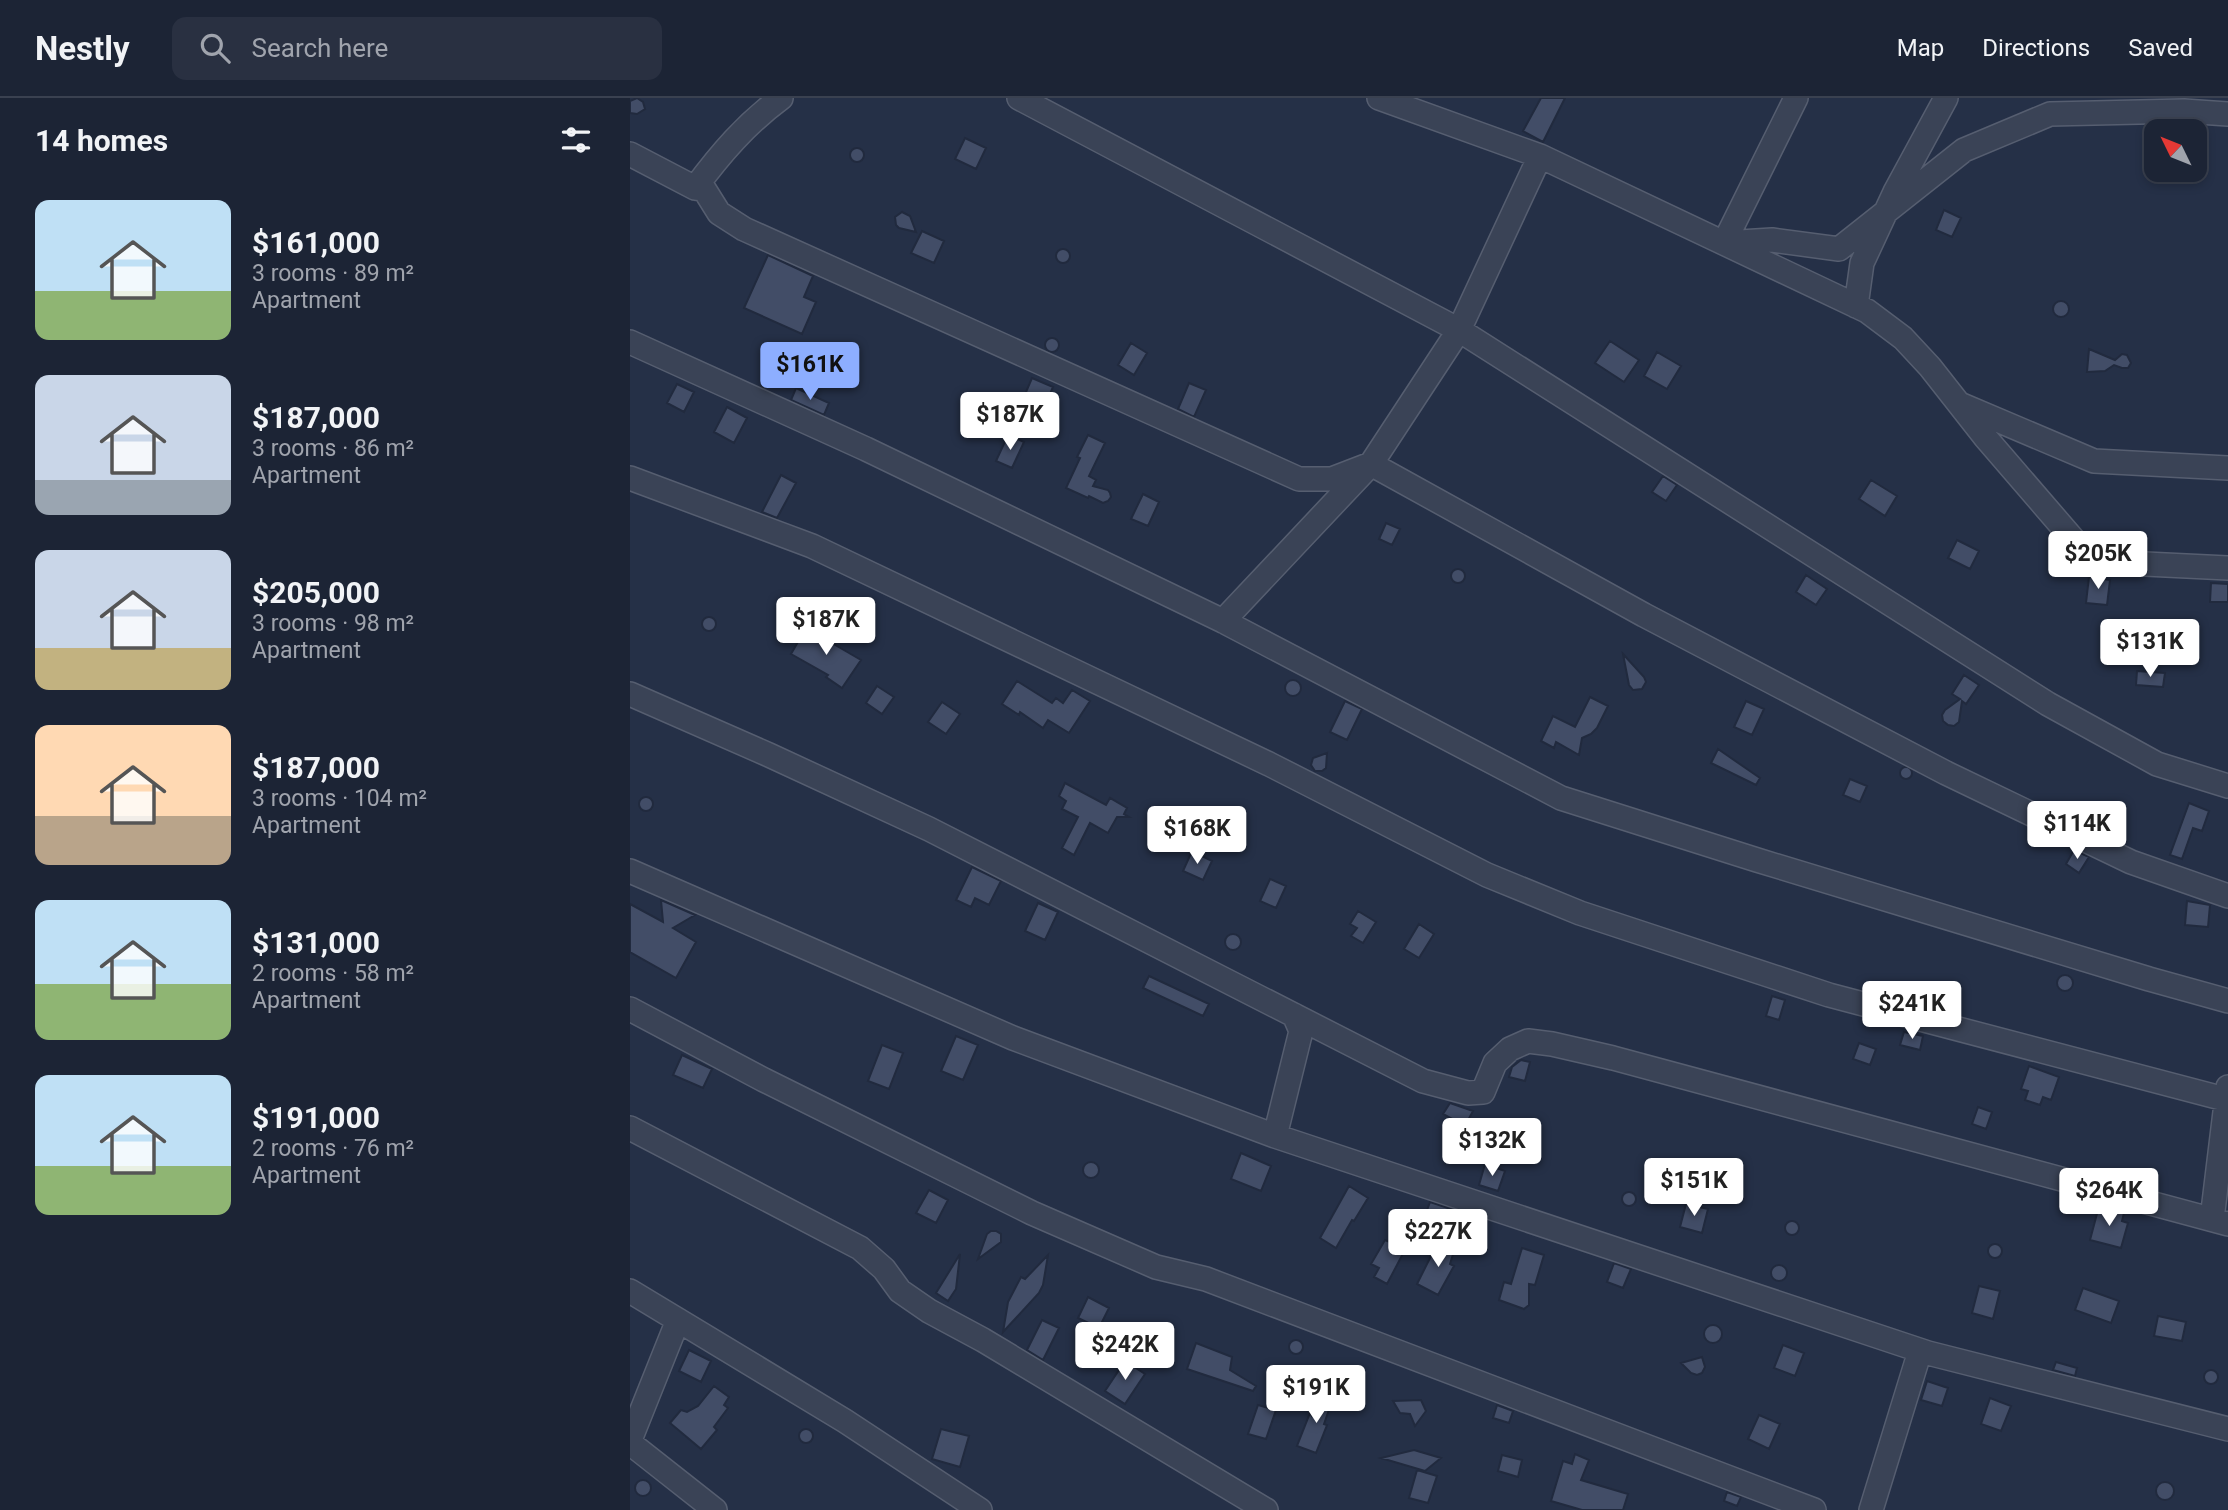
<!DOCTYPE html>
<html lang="en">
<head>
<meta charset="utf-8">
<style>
	:root { --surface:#1c2435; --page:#293041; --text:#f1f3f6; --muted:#a0a4ad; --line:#3a4150; --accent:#8daeff }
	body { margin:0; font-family:Roboto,sans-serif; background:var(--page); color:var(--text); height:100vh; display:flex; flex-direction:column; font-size:26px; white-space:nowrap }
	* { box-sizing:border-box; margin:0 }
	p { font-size:23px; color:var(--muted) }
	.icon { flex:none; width:38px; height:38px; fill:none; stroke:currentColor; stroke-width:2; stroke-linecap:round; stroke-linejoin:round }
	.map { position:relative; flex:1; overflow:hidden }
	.side { display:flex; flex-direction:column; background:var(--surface); width:630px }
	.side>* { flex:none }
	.needle { width:46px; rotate:313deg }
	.buttons { position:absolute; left:1514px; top:21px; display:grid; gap:14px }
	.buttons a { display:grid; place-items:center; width:63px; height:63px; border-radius:14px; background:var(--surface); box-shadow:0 4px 10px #0003,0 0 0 2px var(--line); font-size:35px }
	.price { position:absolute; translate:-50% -60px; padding:0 16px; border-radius:7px; background:#fff; color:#222; font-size:23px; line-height:46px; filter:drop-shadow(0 2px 4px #0008) }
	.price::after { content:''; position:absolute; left:50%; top:42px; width:21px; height:16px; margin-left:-10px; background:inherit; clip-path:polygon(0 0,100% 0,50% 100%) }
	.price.active { background:var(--accent); color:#111 }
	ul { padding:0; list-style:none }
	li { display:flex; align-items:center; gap:21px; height:175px; padding:0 35px }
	li span { display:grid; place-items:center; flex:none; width:196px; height:140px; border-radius:14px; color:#555 }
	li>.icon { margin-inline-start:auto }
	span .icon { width:84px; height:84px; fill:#fffc; stroke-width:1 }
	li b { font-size:30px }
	h2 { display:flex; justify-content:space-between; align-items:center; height:84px; padding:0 35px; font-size:30px }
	header { display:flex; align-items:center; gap:42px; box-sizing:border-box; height:98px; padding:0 35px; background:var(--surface); border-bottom:2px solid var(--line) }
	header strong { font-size:33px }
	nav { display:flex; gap:38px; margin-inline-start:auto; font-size:24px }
	.search { width:490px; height:63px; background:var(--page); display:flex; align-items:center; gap:18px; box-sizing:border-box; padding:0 24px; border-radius:14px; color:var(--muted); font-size:26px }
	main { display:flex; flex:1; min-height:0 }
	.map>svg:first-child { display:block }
	.building { fill:#424d67; stroke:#212a3e; stroke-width:2 }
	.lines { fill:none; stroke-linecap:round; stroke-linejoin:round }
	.minor-casing { stroke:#565e70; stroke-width:26 }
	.minor { stroke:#3a4356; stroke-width:23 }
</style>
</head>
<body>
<header>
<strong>Nestly</strong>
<div class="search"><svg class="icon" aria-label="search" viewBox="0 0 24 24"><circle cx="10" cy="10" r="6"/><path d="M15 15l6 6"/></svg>Search here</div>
<nav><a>Map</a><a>Directions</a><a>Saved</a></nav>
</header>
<main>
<section class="side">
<h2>14 homes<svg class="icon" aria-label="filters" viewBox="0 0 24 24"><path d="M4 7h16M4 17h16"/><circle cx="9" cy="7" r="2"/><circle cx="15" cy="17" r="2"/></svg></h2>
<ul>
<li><span style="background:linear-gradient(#bfe0f5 65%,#8fb573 0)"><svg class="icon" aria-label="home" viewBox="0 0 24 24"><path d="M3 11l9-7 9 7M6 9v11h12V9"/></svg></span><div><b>$161,000</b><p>3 rooms · 89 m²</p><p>Apartment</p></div></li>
<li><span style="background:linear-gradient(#c9d6e8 75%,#9aa5b1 0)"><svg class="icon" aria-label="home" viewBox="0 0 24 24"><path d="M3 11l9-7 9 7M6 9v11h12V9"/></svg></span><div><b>$187,000</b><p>3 rooms · 86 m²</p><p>Apartment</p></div></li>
<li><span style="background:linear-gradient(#c9d6e8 70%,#c2b280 0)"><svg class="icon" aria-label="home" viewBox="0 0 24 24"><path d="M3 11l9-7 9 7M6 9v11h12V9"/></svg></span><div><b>$205,000</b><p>3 rooms · 98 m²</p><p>Apartment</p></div></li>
<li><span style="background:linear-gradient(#ffd9b3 65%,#b9a48a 0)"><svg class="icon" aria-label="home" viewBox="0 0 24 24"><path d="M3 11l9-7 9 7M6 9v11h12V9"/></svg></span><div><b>$187,000</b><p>3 rooms · 104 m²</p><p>Apartment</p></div></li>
<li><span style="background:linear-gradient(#bfe0f5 60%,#8fb573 0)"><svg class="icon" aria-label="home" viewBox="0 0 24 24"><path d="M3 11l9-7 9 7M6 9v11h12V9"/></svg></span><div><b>$131,000</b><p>2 rooms · 58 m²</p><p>Apartment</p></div></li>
<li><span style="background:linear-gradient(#bfe0f5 65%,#8fb573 0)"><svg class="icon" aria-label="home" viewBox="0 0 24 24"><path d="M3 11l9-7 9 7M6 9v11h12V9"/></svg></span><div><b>$191,000</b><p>2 rooms · 76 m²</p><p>Apartment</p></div></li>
</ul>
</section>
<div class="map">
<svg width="1598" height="1412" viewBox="0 0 1598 1412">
	<rect width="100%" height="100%" fill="#253047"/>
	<path class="building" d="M7,0L13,4L15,11L7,16L0,15V3Z
		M911,0H935L913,44L893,33Z
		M335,40L356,50L346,71L325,61Z
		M220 57a7 7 0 1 1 14 0a7 7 0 1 1-14 0Z
		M1314,112L1331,120L1322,139L1306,132Z
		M272,114L280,118L286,134L269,130L266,127L265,119Z
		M292,133L314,143L304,165L281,155Z
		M426 158a7 7 0 1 1 14 0a7 7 0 1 1-14 0Z
		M138,157L183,178L174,199L186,204L172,236L114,210Z
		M1423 211a8 8 0 1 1 16 0a8 8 0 1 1-16 0Z
		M415 247a7 7 0 1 1 14 0a7 7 0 1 1-14 0Z
		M980,243L1009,262L994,284L965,265Z
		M501,245L517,255L504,277L488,267Z
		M1459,251L1485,262L1492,256L1497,257L1501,265L1498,270H1492L1484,267L1475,273L1457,274Z
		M1027,254L1051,268L1037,291L1014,278Z
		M402,280L423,289L414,310L410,308L415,324L412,329L408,331H401L399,324L407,307L393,301Z
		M559,285L576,292L564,319L548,311Z
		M47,286L64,294L54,314L37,305Z
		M166,290L199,305L194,317L161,302Z
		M97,309L117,320L104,345L84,334Z
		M378,337L394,344L382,370L366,363Z
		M458,337L475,345L459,378L466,382L463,388L478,392L480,395L481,399L478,403L473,405L459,398L458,400L436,390L450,360L447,359Z
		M151,377L166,385L147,420L132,414Z
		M1033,378L1047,387L1036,403L1022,394Z
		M1241,382L1267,398L1255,418L1229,401Z
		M513,396L529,404L518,428L501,421Z
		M756,425L770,431L762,447L749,441Z
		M1327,442L1349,453L1340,471L1318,460Z
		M821 478a7 7 0 1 1 14 0a7 7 0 1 1-14 0Z
		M1176,477L1197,491L1186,507L1166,494Z
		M1459,479L1480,482L1477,507L1456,505Z
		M1581,485L1598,486V504H1580Z
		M72 526a7 7 0 1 1 14 0a7 7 0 1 1-14 0Z
		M176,530L231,562L212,590L196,579L198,577L161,556Z
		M993,556L1014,579L1016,584L1012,591L1003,592L999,587Z
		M1507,573L1535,575L1533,589L1506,587Z
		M1334,577L1349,587L1336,606L1332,603L1329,624L1324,628L1318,627L1313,623L1312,617L1315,612L1330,601L1322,596Z
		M655 590a8 8 0 1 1 16 0a8 8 0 1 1-16 0Z
		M387,583L422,605L426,600L433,605L442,592L460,603L439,635L418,622L413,630L390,614L389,617L372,606Z
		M247,588L264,599L252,616L236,605Z
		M960,599L978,608L967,630L961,636L952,640L949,657L926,644L924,650L911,643L923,618L945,629Z
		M715,603L732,611L717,642L700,634Z
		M1116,603L1134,611L1122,637L1104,629Z
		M312,604L330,616L316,636L298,624Z
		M1088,651L1130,680L1126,687L1081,665Z
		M697,655L696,670L692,673H685L681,667L683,660Z
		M1270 675a6 6 0 1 1 12 0a6 6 0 1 1-12 0Z
		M1220,681L1237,688L1230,704L1213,697Z
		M435,685L476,707L480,700L497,710L494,716L499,719H487L478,735L460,725L444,757L432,750L448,719L432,711L436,703L429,698Z
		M9 706a7 7 0 1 1 14 0a7 7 0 1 1-14 0Z
		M1559,705L1579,713L1572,733L1563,730L1552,761L1540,757Z
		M1444,752L1459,759L1449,775L1436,766Z
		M562,753L582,763L573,782L553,773Z
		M342,769L371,783L359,807L345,800L341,809L326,802Z
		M640,781L656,788L646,810L630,803Z
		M31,802L65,817L43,830L66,844L46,880L0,854V806L33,824Z
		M1557,803L1580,807L1578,829L1555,827Z
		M408,805L428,814L415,842L395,833Z
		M728,813L746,824L733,845L721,838L727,830L720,826Z
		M789,826L804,836L789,860L774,851Z
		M595 844a8 8 0 1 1 16 0a8 8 0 1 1-16 0Z
		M1427 885a8 8 0 1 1 16 0a8 8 0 1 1-16 0Z
		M519,878L579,906L573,918L513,890Z
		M1142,898L1155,902L1149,922L1136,918Z
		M1274,934L1293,938L1290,952L1270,947Z
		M326,938L348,947L333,982L311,973Z
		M1229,945L1246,951L1240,967L1223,961Z
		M252,947L273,955L259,991L238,983Z
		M52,957L82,971L73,990L43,977Z
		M891,962L900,964L895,983L879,979L882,969Z
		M1399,968L1429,979L1421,1002L1413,999L1410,1007L1395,1002L1398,993L1391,991Z
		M820,1005L843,1013L835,1028L813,1016Z
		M1348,1009L1362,1014L1356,1031L1342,1026Z
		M611,1055L641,1068L631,1093L601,1081Z
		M453 1072a8 8 0 1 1 16 0a8 8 0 1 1-16 0Z
		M855,1066L875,1073L868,1093L849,1087Z
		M719,1088L738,1100L724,1123L722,1122L706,1150L690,1140Z
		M299,1092L318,1102L306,1125L286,1115Z
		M992 1101a7 7 0 1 1 14 0a7 7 0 1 1-14 0Z
		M800,1104L821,1111L817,1123L796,1115Z
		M1056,1106L1078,1111L1072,1135L1050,1129Z
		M1469,1108L1494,1115L1492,1123L1498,1125L1491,1150L1460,1142Z
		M1155 1130a7 7 0 1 1 14 0a7 7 0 1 1-14 0Z
		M361,1133H366L371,1136V1144L348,1161L357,1136Z
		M764,1141L777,1148L757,1186L744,1179L749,1170L741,1166L755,1142L762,1145Z
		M808,1144L825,1150L820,1166L824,1168L808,1197L787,1186Z
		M1358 1153a7 7 0 1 1 14 0a7 7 0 1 1-14 0Z
		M892,1150L914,1157L905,1187L899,1186V1207L894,1211L869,1202L874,1184L881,1186Z
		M330,1156L326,1191L318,1203L306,1195Z
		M418,1157L413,1187L409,1195L373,1234L378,1204L391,1179L395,1181Z
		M984,1165L1001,1171L993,1190L977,1184Z
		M1141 1175a8 8 0 1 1 16 0a8 8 0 1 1-16 0Z
		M1349,1188L1370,1193L1363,1221L1342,1215Z
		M1453,1190L1489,1203L1481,1225L1445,1212Z
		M458,1199L479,1210L469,1230L448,1220Z
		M1528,1218L1556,1224L1552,1243L1524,1238Z
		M412,1222L429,1230L413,1262L397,1252Z
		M1074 1236a9 9 0 1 1 18 0a9 9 0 1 1-18 0Z
		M659 1249a7 7 0 1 1 14 0a7 7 0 1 1-14 0Z
		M566,1245L602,1259L600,1272L626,1288L623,1293L557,1271Z
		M1153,1247L1174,1255L1165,1278L1144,1270Z
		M59,1252L81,1263L71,1284L49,1273Z
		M1072,1259L1075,1269L1072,1275L1067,1277L1061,1275L1051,1265Z
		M495,1263L515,1276L495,1306L475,1293Z
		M1426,1264L1447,1270L1445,1278L1423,1272Z
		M1574 1279a7 7 0 1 1 14 0a7 7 0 1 1-14 0Z
		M1297,1283L1318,1290L1312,1308L1291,1302Z
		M84,1288L99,1299L94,1307L98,1310L84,1329L87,1332L71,1351L40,1325L51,1312L57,1314L68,1308Z
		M690,1296L703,1300L694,1326L697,1327L686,1355L667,1348L680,1315L682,1318Z
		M1360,1300L1381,1308L1371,1333L1351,1326Z
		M791,1302L796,1313L785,1328L780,1316L770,1315L763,1303Z
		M628,1307L646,1312L636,1341L618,1336Z
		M867,1307L883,1313L879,1325L863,1320Z
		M1129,1317L1150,1326L1139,1351L1118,1341Z
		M311,1331L339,1338L330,1369L302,1361Z
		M169 1338a7 7 0 1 1 14 0a7 7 0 1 1-14 0Z
		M784,1352L811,1360L795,1373L751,1360Z
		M945,1356L959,1362L951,1382L998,1396L993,1412H952L921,1403L933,1363L942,1366Z
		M872,1357L892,1362L888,1379L868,1373Z
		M787,1372L807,1378L798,1405L779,1400Z
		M5 1390a8 8 0 1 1 16 0a8 8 0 1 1-16 0Z
		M1526 1393a9 9 0 1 1 18 0a9 9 0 1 1-18 0Z
		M1097,1394L1111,1399L1107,1408L1094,1403Z"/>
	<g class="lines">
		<g class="minor-casing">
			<path id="minor" d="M389,0L829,232L1418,606L1527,666L1598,688
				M749,0L910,58L1237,213L1273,240L1300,269L1355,339L1455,455L1474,464L1598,470
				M1166,0L1094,145L1142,142L1209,151L1334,52L1420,16L1554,13L1598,16
				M0,56L65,90C91,55 116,26 151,0
				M65,90L74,91L89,115L114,131L669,381H702L741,366L1014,517L1316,675L1501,764L1598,798
				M1226,208L1232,165L1265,94L1316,0
				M0,244L236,351L593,523L931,700L1127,762L1519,881L1598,903
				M1332,307L1464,363L1598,370
				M0,380L182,448L639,666L857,777L950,815L1199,897L1598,1002
				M593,523L741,366L829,232L910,58
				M0,596L139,657L299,731L793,983L838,995L853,994L865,965L880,951L898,943L922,946L983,960L1598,1126
				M0,773L383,940L645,1038L1298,1255L1598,1331
				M0,911L134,982L402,1115L526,1169L576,1181L1184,1412
				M0,1030L230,1150L254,1171L270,1193L299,1213L353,1242L636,1412
				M645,1038L671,933L664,917
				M1582,1121L1598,989
				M0,1193L215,1323L350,1412
				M0,1342L48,1222
				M0,1345L85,1412
				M1241,1412L1290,1253"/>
		</g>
		<use href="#minor" class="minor"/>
	</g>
</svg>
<div class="buttons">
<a><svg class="needle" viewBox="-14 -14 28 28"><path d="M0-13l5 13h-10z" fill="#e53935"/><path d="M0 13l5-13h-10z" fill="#a0a4ad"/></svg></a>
</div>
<b class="price active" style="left:180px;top:304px">$161K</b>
<b class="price" style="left:380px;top:354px">$187K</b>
<b class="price" style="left:1468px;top:493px">$205K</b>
<b class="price" style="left:196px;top:559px">$187K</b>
<b class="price" style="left:1520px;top:581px">$131K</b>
<b class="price" style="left:1447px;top:763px">$114K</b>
<b class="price" style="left:567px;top:768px">$168K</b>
<b class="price" style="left:1282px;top:943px">$241K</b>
<b class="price" style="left:862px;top:1080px">$132K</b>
<b class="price" style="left:1064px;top:1120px">$151K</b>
<b class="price" style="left:1479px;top:1130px">$264K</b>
<b class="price" style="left:808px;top:1171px">$227K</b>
<b class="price" style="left:495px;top:1284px">$242K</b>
<b class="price" style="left:686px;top:1327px">$191K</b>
</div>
</main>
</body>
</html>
